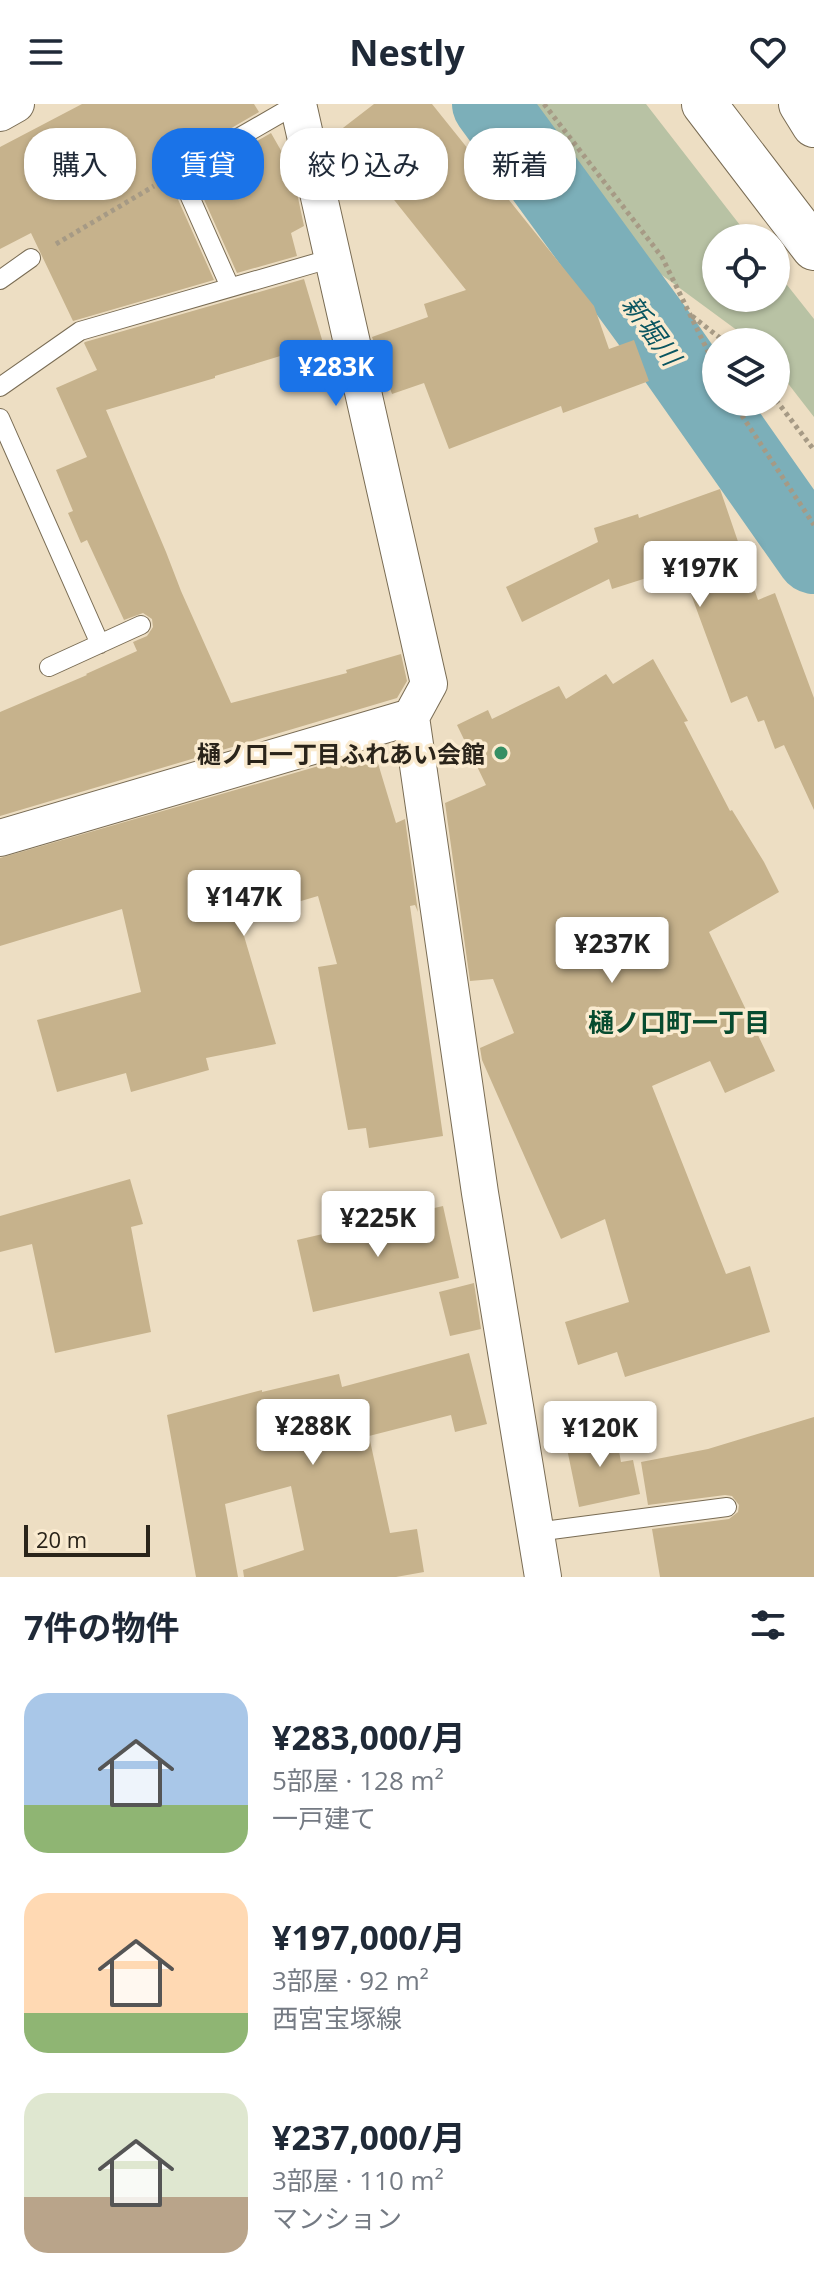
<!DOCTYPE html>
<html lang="ja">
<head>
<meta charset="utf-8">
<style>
	:root { --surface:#fff; --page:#f6f6f7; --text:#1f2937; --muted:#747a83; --accent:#1a73e8 }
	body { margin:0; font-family:"Open Sans","Noto Sans JP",sans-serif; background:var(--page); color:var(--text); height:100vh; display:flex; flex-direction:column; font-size:30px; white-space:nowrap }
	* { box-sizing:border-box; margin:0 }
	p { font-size:26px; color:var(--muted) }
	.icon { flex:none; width:44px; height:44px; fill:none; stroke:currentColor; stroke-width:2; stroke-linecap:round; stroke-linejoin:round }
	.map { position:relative; height:1473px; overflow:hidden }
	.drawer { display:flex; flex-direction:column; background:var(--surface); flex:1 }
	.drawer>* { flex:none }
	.top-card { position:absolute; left:24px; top:24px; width:766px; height:72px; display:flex; gap:16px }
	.buttons { position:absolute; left:702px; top:120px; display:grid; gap:16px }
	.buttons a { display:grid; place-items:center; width:88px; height:88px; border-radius:50%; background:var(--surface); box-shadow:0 2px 6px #0004; font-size:40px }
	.scale { position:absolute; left:24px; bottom:20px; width:126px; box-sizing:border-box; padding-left:8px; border:4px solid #2a241a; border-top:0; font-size:22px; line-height:28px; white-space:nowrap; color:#2a241a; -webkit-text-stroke:6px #faebd0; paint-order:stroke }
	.price { position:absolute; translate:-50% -68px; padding:0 18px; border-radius:8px; background:#fff; color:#222; font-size:26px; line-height:52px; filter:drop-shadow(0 2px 4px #0008) }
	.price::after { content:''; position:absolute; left:50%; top:48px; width:24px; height:18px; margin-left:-12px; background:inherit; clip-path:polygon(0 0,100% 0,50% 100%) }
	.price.active { background:var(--accent); color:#fff }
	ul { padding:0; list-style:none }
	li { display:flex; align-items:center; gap:24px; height:200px; padding:0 24px }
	li span { display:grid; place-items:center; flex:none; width:224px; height:160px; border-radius:24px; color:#555 }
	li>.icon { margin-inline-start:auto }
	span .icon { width:96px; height:96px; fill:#fffc; stroke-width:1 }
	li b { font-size:34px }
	h2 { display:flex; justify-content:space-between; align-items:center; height:96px; padding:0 24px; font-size:34px }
	.tag { padding:0 28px; border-radius:32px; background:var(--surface); box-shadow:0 2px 6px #0004; font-size:28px; line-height:72px }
	.tag.active { background:var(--accent); color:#fff }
	header { display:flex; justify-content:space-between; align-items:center; height:104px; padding:0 24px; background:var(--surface); font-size:36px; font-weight:700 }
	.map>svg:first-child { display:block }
	.green { fill:#b8c2a4 }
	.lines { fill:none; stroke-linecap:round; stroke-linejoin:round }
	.river { stroke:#7cafb9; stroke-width:76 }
	.building { fill:#c6b28c }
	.service-casing { stroke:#796c54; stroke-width:20 }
	.minor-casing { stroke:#796c54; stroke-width:38 }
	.secondary-casing { stroke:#796c54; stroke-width:46 }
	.path { stroke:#a69a85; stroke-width:5; stroke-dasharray:4 4; stroke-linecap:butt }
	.service { stroke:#fff; stroke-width:18 }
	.minor { stroke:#fff; stroke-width:36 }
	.secondary { stroke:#fff; stroke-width:44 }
	.poi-dot { fill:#368f64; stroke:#faebd0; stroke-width:3 }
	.labels { text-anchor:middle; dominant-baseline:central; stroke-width:7; stroke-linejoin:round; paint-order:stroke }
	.poi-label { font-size:24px; font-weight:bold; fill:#2a241a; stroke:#faebd0; text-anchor:end }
	.water-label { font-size:26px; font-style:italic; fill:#095560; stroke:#faebd0 }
	.neighbourhood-label { font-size:26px; font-weight:bold; fill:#074b2f; stroke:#faebd0 }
</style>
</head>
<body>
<header><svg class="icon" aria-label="menu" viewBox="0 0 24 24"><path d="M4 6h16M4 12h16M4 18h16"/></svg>Nestly<svg class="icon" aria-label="heart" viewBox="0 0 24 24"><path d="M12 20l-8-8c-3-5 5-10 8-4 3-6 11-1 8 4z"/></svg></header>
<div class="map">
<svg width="814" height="1473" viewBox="0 0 814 1473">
	<rect width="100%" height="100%" fill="#eddec3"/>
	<path class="green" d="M504,0H646L750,134H716V194H776V167L814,215V313L776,264V238H753L583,113Z"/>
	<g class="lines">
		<path class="river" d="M490,0L661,234L814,452"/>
	</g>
	<path class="building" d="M82,0H254L259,8L173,58L167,66L168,73L214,176L73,217L31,129L0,145V43Z
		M374,0H432L594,202L609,245L634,236L649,277L563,309L561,302L449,345L424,279L392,290L372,233L428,213L424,200L466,186L339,27Z
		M271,29L291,64L292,67L287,69L297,89L304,122L291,129L297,152L237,169L194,73Z
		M304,175L323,239L215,272V274L106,306L166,448L181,487L231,599L347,569L346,566L401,550L407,577L397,594L0,712V608L87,571L86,570L137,547L133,538L147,532L153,523L152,515L143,509L124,516L87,436L81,439L68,409L73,407L56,366L87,353L56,284L97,266L84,239L85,238Z
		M720,385L758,496L775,489L814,594V706L784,641L775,645L764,616L758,618L747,592L731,599L681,463L612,485L609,475L522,518L506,483L598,438L594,424L638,410L639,414Z
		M653,555L688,617L684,618L730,707L732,706L764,758L779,788L709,828L775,967L725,989L710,957L652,982L726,1170L750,1162L770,1228L625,1273L617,1248L578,1261L565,1218L629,1198L605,1115L561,1135L482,956L480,944L514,929L493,875L470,877L445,699L486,681L457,621L488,606L492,615L559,582L566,595L606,570L613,580Z
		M374,646L396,719L405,715L418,808L415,801L410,802L443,1032L369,1044L366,1024L348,1026L318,863L337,860L318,792L239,815L276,940L206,954L209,966L131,988L126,969L57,988L37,916L141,888L122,805L0,842V754Z
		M130,1075L143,1120L131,1123L151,1228L55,1249L32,1140L0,1148V1112Z
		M443,1102L459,1174L313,1208L297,1136Z
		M474,1179L481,1225L450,1232L439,1188Z
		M469,1249L487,1320L455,1328L451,1311L369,1332L390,1429L417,1425L424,1468L396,1473H244L243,1466L304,1446L291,1382L225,1400L238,1473H196L167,1311L262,1286V1288L339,1270L342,1283Z
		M814,1313V1473H660L652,1425L729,1415L738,1408L739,1401L732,1392L725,1391L648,1401L641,1358L708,1345Z
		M615,1326L621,1358L633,1356L640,1390L579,1403L565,1335Z"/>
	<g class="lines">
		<g class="service-casing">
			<path id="service" d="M0,176L31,154
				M230,183L179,68L297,0
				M0,283L80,227L333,154
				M0,314L100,540
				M49,563L141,521
				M536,1428L727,1403"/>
		</g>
		<g class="minor-casing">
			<path id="minor" d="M298,0L429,580L411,613L480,1089L543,1473
				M0,9L16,0
				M0,734L411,613"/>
		</g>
		<g class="secondary-casing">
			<path id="secondary" d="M704,0L814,144
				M801,0L814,21"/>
		</g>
		<path class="path" d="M544,0L662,153L716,264
			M56,140L154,82
			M692,212L725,238
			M776,296L814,346
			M733,298L814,421"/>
		<use href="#service" class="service"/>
		<use href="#minor" class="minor"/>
		<use href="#secondary" class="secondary"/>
	</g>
	<circle class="poi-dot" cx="501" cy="649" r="8"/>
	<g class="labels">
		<g class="poi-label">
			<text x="485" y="649">樋ノ口一丁目ふれあい会館</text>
		</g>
		<g class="water-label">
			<text transform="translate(652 226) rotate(54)">新堀川</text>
		</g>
		<g class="neighbourhood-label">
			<text x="679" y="918">樋ノ口町一丁目</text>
		</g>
	</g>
</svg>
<div class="buttons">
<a><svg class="icon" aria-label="locate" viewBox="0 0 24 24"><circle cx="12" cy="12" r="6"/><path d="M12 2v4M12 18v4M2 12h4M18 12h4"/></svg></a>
<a><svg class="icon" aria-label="layers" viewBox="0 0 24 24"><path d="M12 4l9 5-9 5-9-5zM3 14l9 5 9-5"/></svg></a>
</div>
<div class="scale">20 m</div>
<b class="price active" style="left:336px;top:304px">¥283K</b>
<b class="price" style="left:700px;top:505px">¥197K</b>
<b class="price" style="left:244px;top:834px">¥147K</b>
<b class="price" style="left:612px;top:881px">¥237K</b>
<b class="price" style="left:378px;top:1155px">¥225K</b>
<b class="price" style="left:313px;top:1363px">¥288K</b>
<b class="price" style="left:600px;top:1365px">¥120K</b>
<div class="top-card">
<a class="tag">購入</a>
<a class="tag active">賃貸</a>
<a class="tag">絞り込み</a>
<a class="tag">新着</a>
</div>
</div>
<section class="drawer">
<h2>7件の物件<svg class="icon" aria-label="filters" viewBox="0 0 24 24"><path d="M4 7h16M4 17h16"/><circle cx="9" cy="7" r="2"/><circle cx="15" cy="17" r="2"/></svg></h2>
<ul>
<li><span style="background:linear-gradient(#a9c7e8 70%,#8fb573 0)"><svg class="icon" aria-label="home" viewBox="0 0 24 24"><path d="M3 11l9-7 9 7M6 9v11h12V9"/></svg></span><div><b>¥283,000/月</b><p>5部屋 · 128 m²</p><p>一戸建て</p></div></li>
<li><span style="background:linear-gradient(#ffd9b3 75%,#8fb573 0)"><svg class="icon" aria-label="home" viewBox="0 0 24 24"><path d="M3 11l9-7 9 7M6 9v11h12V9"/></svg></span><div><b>¥197,000/月</b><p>3部屋 · 92 m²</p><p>西宮宝塚線</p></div></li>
<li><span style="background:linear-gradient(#dfe7d0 65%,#b9a48a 0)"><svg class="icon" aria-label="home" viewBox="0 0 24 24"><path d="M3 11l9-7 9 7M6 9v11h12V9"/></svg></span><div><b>¥237,000/月</b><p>3部屋 · 110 m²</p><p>マンション</p></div></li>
</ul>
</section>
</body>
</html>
